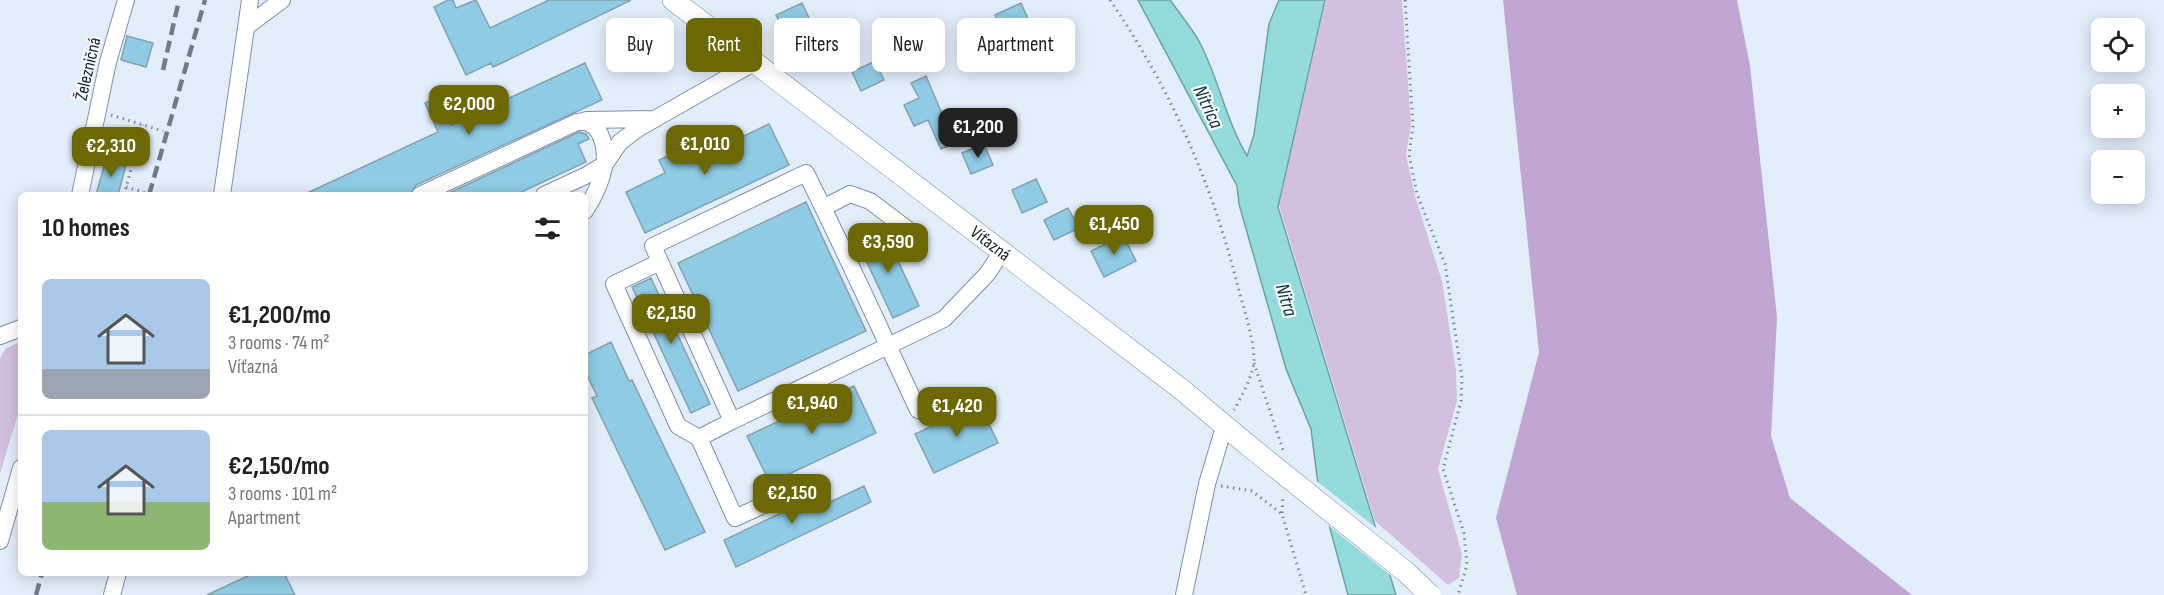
<!DOCTYPE html>
<html lang="en">
<head>
<meta charset="utf-8">
<style>
	:root { --surface:#fff; --page:#f2f2f2; --text:#222; --muted:#767676; --line:#e0e0e0; --accent:#6c6904 }
	body { margin:0; font-family:"Sofia Sans Condensed",sans-serif; background:var(--page); color:var(--text); height:100vh; display:flex; flex-direction:column; font-size:22px; white-space:nowrap }
	* { box-sizing:border-box; margin:0 }
	p { font-size:20px; color:var(--muted) }
	.icon { flex:none; width:33px; height:33px; fill:none; stroke:currentColor; stroke-width:2; stroke-linecap:round; stroke-linejoin:round }
	.map { position:relative; flex:1; overflow:hidden }
	.side { position:absolute; left:18px; top:192px; width:570px; height:384px; display:flex; flex-direction:column; background:var(--surface); border-radius:9px; box-shadow:0 3px 15px #0003 }
	.side>* { flex:none }
	.hud { position:absolute; left:606px; top:18px; width:570px; height:54px; display:flex; gap:12px }
	.tools { position:absolute; left:2091px; top:18px; display:grid; gap:12px }
	.tools a { display:grid; place-items:center; width:54px; height:54px; border-radius:9px; background:var(--surface); box-shadow:0 3px 15px #0003; font-size:30px }
	.price { position:absolute; translate:-50% -51px; padding:0 14px; border-radius:12px; background:var(--accent); color:#fff; font-size:20px; line-height:39px; filter:drop-shadow(0 2px 3px #0008) }
	.price::after { content:''; position:absolute; left:50%; top:36px; width:18px; height:14px; margin-left:-9px; background:inherit; clip-path:polygon(0 0,100% 0,50% 100%) }
	.price.selected { background:#222; color:#fff }
	ul { padding:0; list-style:none }
	li { display:flex; align-items:center; gap:18px; height:150px; padding:0 24px }
	li+li { border-top:2px solid var(--line) }
	li span { display:grid; place-items:center; flex:none; width:168px; height:120px; border-radius:9px; color:#555 }
	li>.icon { margin-inline-start:auto }
	span .icon { width:72px; height:72px; fill:#fffc; stroke-width:1 }
	li b { font-size:26px }
	h2 { display:flex; justify-content:space-between; align-items:center; height:72px; padding:0 24px; font-size:26px }
	.chip { padding:0 21px; border-radius:9px; background:var(--surface); box-shadow:0 3px 15px #0003; font-size:21px; line-height:54px }
	.chip.selected { background:var(--accent); color:#fff }
	.map>svg:first-child { display:block }
	.green { fill:#d2bedf }
	.forest { fill:#c0a4d1 }
	.water { fill:#93dada; stroke:#6da1a3; stroke-width:1.5 }
	.pier { fill:#e2edfa }
	.building { fill:#8fcbe4; stroke:#84a1ad; stroke-width:1.5 }
	.lines { fill:none; stroke-linecap:round; stroke-linejoin:round }
	.minor-casing { stroke:#7f90a5; stroke-width:18 }
	.major-casing { stroke:#7f90a5; stroke-width:22 }
	.path { stroke:#7f8892; stroke-width:3; stroke-dasharray:1.5 4.5; stroke-linecap:butt }
	.minor { stroke:#fff; stroke-width:16 }
	.major { stroke:#fff; stroke-width:21 }
	.rail { stroke:#727a85; stroke-width:4.5; stroke-dasharray:12 6; stroke-linecap:butt }
	.major-bridge-casing { stroke:#7f90a5; stroke-width:22; stroke-linecap:butt }
	.major-bridge { stroke:#fff; stroke-width:21 }
	.labels { text-anchor:middle; dominant-baseline:central; stroke-width:4.5; stroke-linejoin:round; paint-order:stroke }
	.street-label { font-size:18px; fill:#151c24; stroke:#f5f9fe }
	.water-label { font-size:20px; font-style:italic; fill:#0e3232; stroke:#f5f9fe }
</style>
</head>
<body>
<div class="map">
<svg width="2164" height="595" viewBox="0 0 2164 595">
	<rect width="100%" height="100%" fill="#e2edfa"/>
	<path class="green" d="M1326,0H1402L1411,125L1406,155L1415,196L1442,281L1456,371L1457,401L1438,469L1462,554L1459,578L1448,585L1375,521L1279,205Z
		M21,342V404L0,474V358L6,348Z"/>
	<path class="forest" d="M1503,0H1737L1750,66L1777,317L1771,436L1790,498L1912,595H1517L1496,518L1539,352Z"/>
	<path class="water" d="M1138,0H1170C1180,14 1192,28 1200,43C1219,80 1226,120 1247,156L1254,135L1269,24L1279,0H1325L1278,207L1396,595H1348L1318,484L1311,429L1286,369L1239,204L1237,186Z"/>
	<path class="pier" d="M1314,479L1380,531L1394,578L1324,522Z"/>
	<path class="building" d="M448,0H453L456,8L476,0L490,28L549,0H631L506,61L493,67L491,63L466,75L434,7Z
		M802,3L816,33L824,29L832,47L814,55L801,30L787,37L776,15Z
		M1021,3L1033,30L1007,42L1002,31L989,37L984,23L996,18L995,15Z
		M127,36L153,43L146,67L121,60Z
		M875,61L884,80L861,91L852,72Z
		M585,63L602,100L416,185L410,195H303L438,132L425,103L438,97L451,125Z
		M926,76L946,123L951,121L960,141L941,149L928,120L914,126L904,105L919,98L911,83Z
		M769,124L789,165L645,233L626,192L665,173L659,160L716,133L723,146Z
		M579,132L586,134L589,139L578,144L586,162L515,195H445Z
		M984,144L993,165L971,174L962,153Z
		M106,159L126,165L118,195H96Z
		M1036,179L1047,202L1022,213L1012,190Z
		M806,202L866,331L738,391L678,263Z
		M1068,208L1079,228L1054,240L1044,220Z
		M884,231L919,306L893,318L858,243Z
		M1123,235L1136,261L1104,277L1091,251Z
		M651,278L710,404L691,413L632,287Z
		M611,342L629,381L632,380L705,532L665,550L592,398L597,396L585,371V355Z
		M854,386L876,433L770,483L747,436Z
		M979,403L998,443L934,473L915,434Z
		M864,486L871,502L736,567L724,540L821,494L826,504Z
		M254,573H284L295,595H207Z"/>
	<g class="lines">
		<g class="minor-casing">
			<path id="minor" d="M246,27L282,0
				M586,120L654,119
				M80,195L108,62L126,0
				M222,195L250,0
				M420,195L577,122C601,118 607,147 604,167C601,183 594,197 585,211
				M544,195L585,176L605,164L620,142L639,128L755,62
				M823,208L850,194L870,201L907,229
				M660,262L614,284L678,426L699,438L735,518L801,488
				M0,336L21,328
				M918,410C881,331 845,251 806,173L653,246L732,421L944,319L987,274L1002,252
				M699,438L732,421
				M0,541L21,468
				M112,595L118,573
				M1184,595L1207,484L1224,427"/>
		</g>
		<g class="major-casing">
			<g id="major">
				<path id="s1" d="M673,0L1181,389L1249,446"/>
			</g>
		</g>
		<path class="path" d="M1110,0C1169,86 1211,181 1237,283C1243,307 1253,334 1254,359C1254,375 1241,397 1234,410
			M1405,0L1413,126L1409,155L1417,194L1445,264L1462,378L1461,401L1443,469L1464,533L1467,565L1458,595
			M111,115L163,131
			M104,151L124,156
			M126,187L153,195
			M124,195L143,125
			M1254,363L1283,450
			M1221,486L1252,491L1282,514L1306,595
			M1282,513L1283,496"/>
		<use href="#minor" class="minor"/>
		<use href="#major" class="major"/>
		<path class="rail" d="M163,70L179,0
			M149,195L205,0
			M36,595L42,573"/>
		<g class="major-bridge-casing">
			<path id="major-bridge" d="M1249,446L1406,572L1430,595"/>
		</g>
		<use href="#major-bridge" class="major-bridge"/>
	</g>
	<g class="labels">
		<g class="street-label">
			<text transform="translate(88 69) rotate(-77)">Železničná</text>
			<text stroke="none"><textPath href="#s1" startOffset="400">Víťazná</textPath></text>
		</g>
		<g class="water-label">
			<text transform="translate(1208 107) rotate(65)">Nitrica</text>
			<text transform="translate(1286 300) rotate(73)">Nitra</text>
		</g>
	</g>
</svg>
<div class="tools">
<a><svg class="icon" aria-label="locate" viewBox="0 0 24 24"><circle cx="12" cy="12" r="6"/><path d="M12 2v4M12 18v4M2 12h4M18 12h4"/></svg></a>
<a>+</a>
<a>−</a>
</div>
<b class="price" style="left:469px;top:136px">€2,000</b>
<b class="price selected" style="left:978px;top:159px">€1,200</b>
<b class="price" style="left:705px;top:176px">€1,010</b>
<b class="price" style="left:111px;top:178px">€2,310</b>
<b class="price" style="left:1114px;top:256px">€1,450</b>
<b class="price" style="left:888px;top:274px">€3,590</b>
<b class="price" style="left:671px;top:345px">€2,150</b>
<b class="price" style="left:812px;top:435px">€1,940</b>
<b class="price" style="left:957px;top:438px">€1,420</b>
<b class="price" style="left:792px;top:525px">€2,150</b>
<div class="hud">
<a class="chip">Buy</a>
<a class="chip selected">Rent</a>
<a class="chip">Filters</a>
<a class="chip">New</a>
<a class="chip">Apartment</a>
</div>
<section class="side">
<h2>10 homes<svg class="icon" aria-label="filters" viewBox="0 0 24 24"><path d="M4 7h16M4 17h16"/><circle cx="9" cy="7" r="2"/><circle cx="15" cy="17" r="2"/></svg></h2>
<ul>
<li><span style="background:linear-gradient(#a9c7e8 75%,#9aa5b1 0)"><svg class="icon" aria-label="home" viewBox="0 0 24 24"><path d="M3 11l9-7 9 7M6 9v11h12V9"/></svg></span><div><b>€1,200/mo</b><p>3 rooms · 74 m²</p><p>Víťazná</p></div></li>
<li><span style="background:linear-gradient(#a9c7e8 60%,#8fb573 0)"><svg class="icon" aria-label="home" viewBox="0 0 24 24"><path d="M3 11l9-7 9 7M6 9v11h12V9"/></svg></span><div><b>€2,150/mo</b><p>3 rooms · 101 m²</p><p>Apartment</p></div></li>
</ul>
</section>
</div>
</body>
</html>
